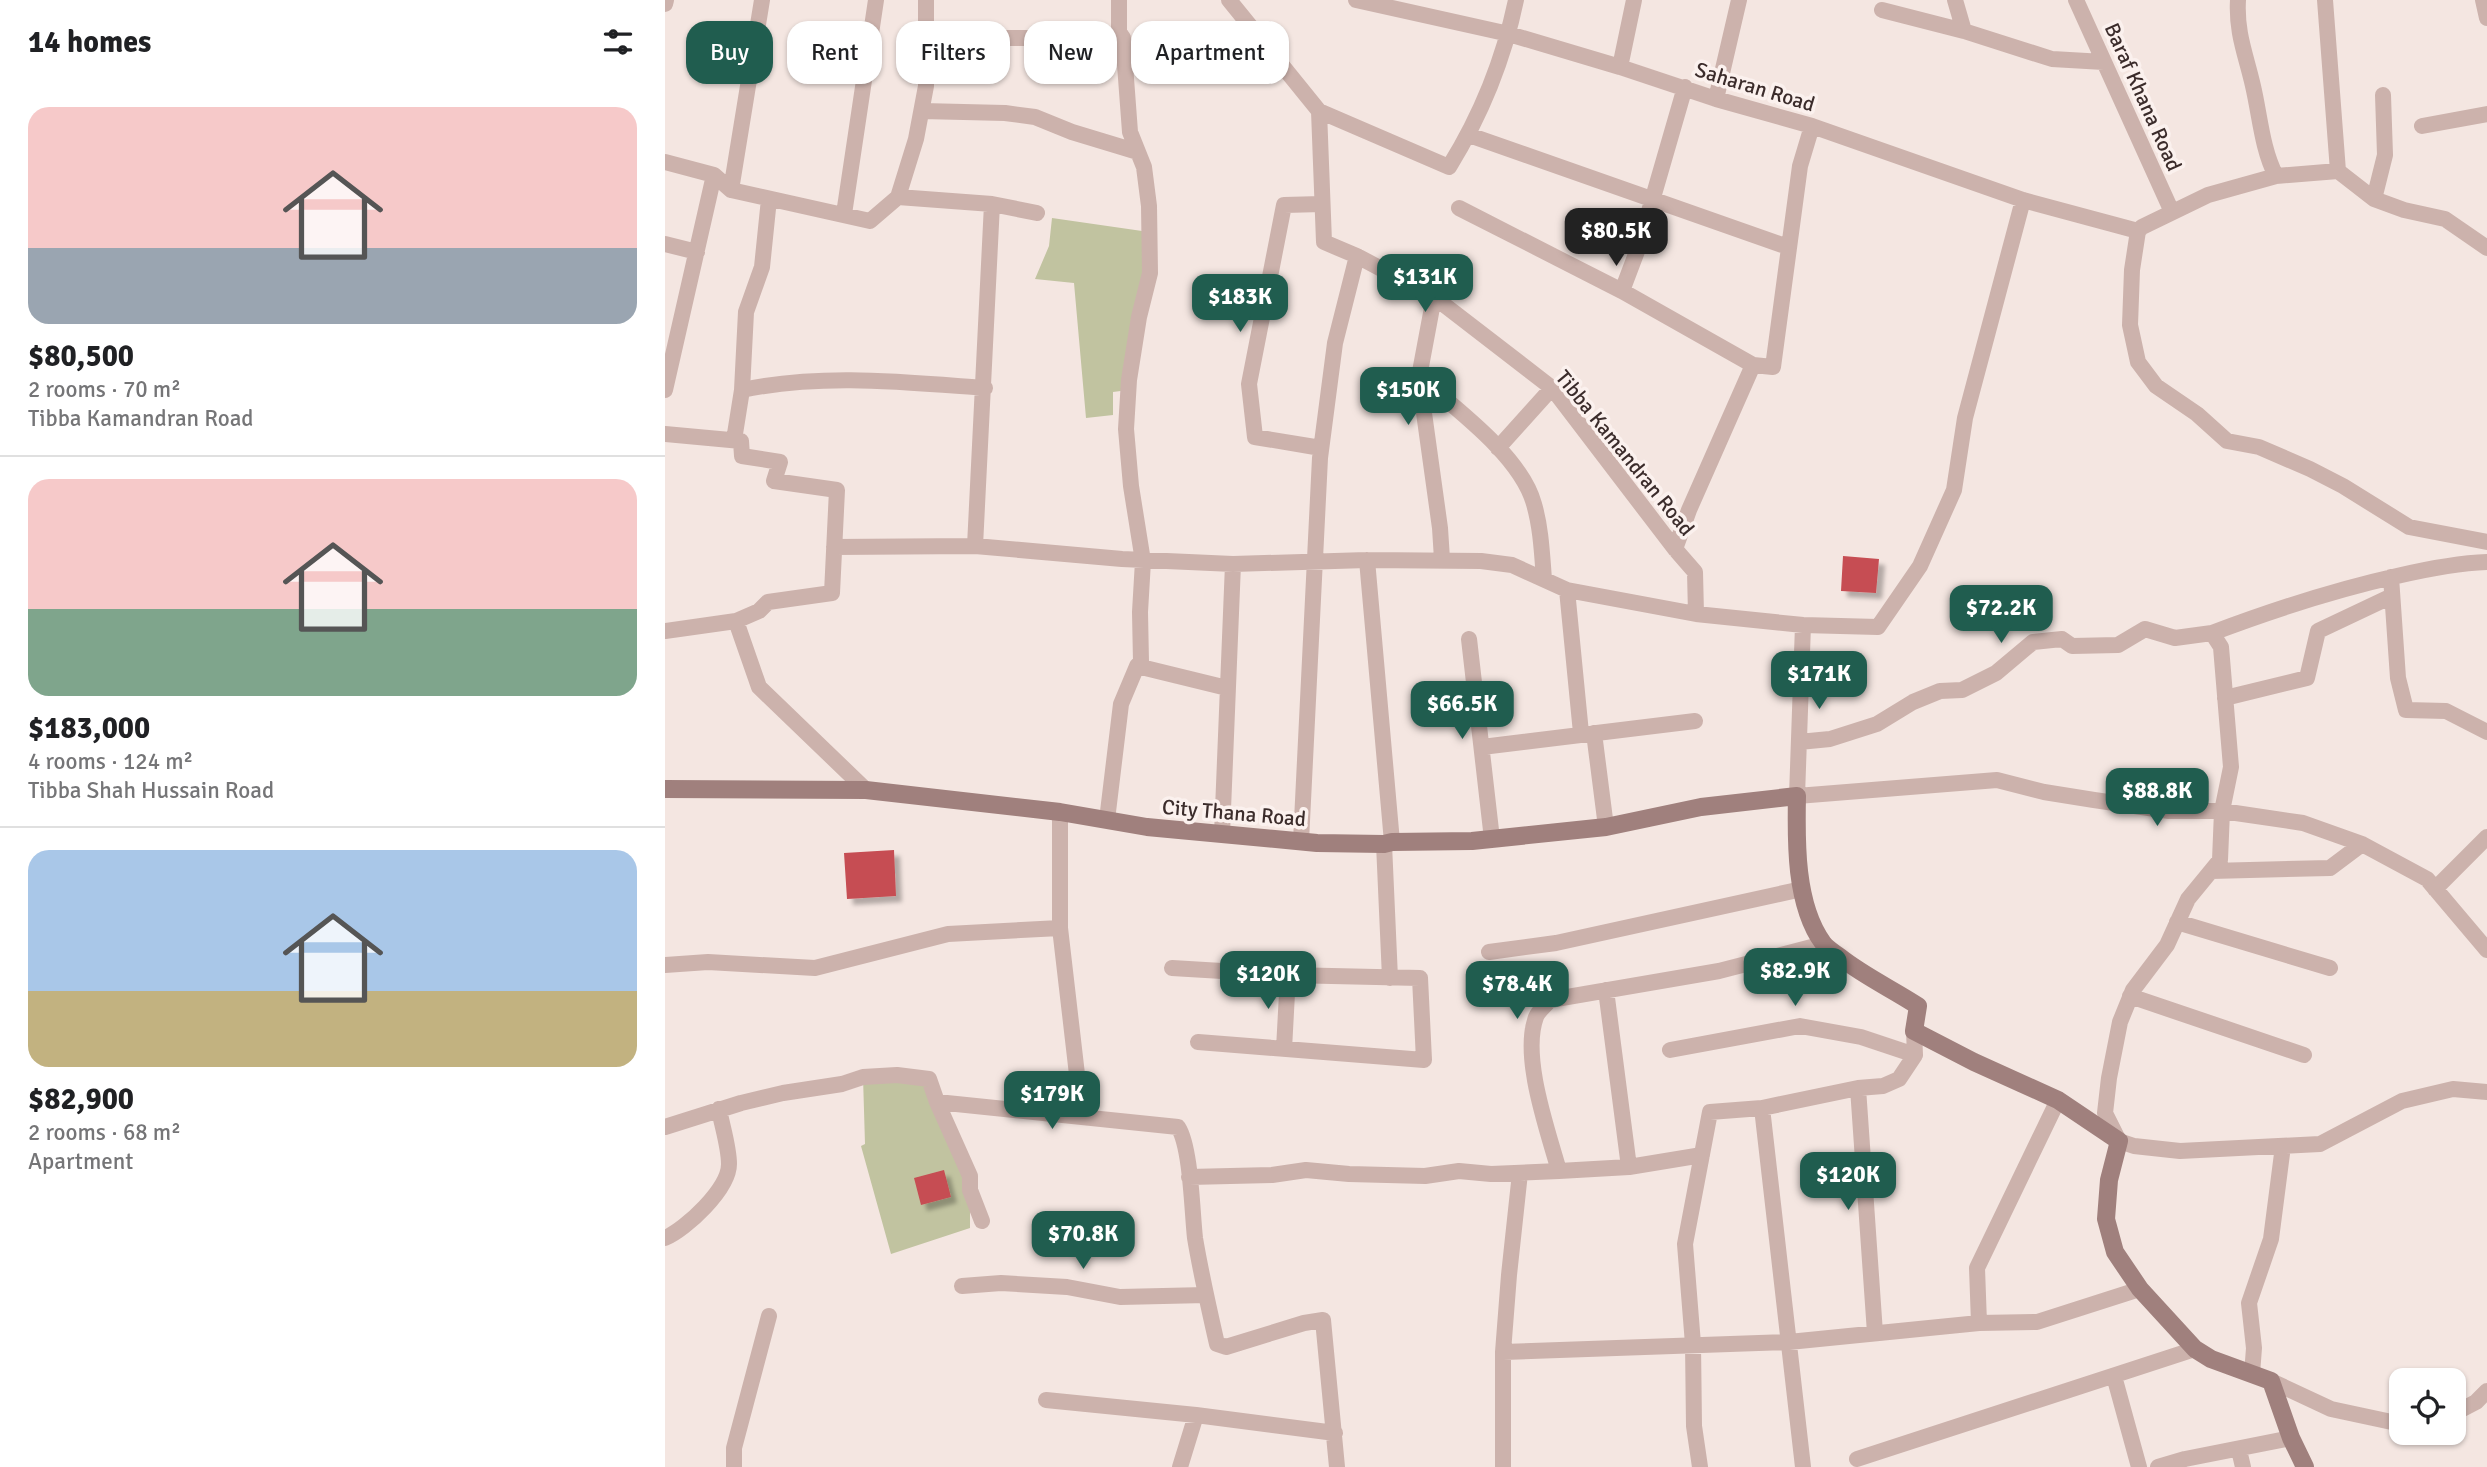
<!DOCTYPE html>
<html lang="en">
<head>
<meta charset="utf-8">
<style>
	:root { --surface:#fff; --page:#f2f2f2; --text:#202124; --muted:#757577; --line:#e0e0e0; --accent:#205d4f }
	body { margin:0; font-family:Signika,sans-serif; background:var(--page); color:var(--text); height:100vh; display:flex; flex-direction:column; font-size:26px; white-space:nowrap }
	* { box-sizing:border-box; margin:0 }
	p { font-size:23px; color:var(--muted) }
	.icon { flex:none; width:38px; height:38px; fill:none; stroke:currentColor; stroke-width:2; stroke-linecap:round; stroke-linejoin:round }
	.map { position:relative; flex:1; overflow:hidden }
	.side { display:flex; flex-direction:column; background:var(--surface); width:665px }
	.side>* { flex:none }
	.banner { position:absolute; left:21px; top:21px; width:665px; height:63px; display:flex; gap:14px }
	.fabs { position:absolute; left:1724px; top:1368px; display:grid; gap:14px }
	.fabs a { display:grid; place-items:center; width:77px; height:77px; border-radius:14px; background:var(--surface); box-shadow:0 2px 5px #0004; font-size:35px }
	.price { position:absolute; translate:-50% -60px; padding:0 16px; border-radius:14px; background:var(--accent); color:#fff; font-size:23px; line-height:46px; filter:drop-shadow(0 2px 4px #0008) }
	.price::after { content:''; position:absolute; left:50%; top:42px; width:21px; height:16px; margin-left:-10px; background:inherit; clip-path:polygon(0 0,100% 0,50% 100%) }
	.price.current { background:#222; color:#fff }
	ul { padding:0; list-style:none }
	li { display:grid; align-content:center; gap:14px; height:371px; padding:0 28px }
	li+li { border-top:2px solid var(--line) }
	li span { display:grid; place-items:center; height:217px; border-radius:21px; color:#555 }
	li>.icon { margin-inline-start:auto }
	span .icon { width:126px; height:126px; fill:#fffc; stroke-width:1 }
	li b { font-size:30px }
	h2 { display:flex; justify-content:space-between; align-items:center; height:84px; padding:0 28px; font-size:30px }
	.pill { padding:0 24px; border-radius:21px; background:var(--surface); box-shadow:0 2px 5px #0004; font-size:24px; line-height:63px }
	.pill.current { background:var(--accent); color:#fff }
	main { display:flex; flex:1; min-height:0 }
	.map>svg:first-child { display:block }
	.green { fill:#c1c3a0 }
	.building { fill:#c64d52; filter:url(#shadow) }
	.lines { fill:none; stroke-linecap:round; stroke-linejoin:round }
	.street { stroke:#ccb2ac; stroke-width:16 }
	.secondary { stroke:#a0807d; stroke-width:18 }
	.labels { text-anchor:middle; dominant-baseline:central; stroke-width:7; stroke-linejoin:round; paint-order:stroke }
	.street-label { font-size:21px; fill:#3b2c2b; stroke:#fbf1ee }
</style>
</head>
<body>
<main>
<section class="side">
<h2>14 homes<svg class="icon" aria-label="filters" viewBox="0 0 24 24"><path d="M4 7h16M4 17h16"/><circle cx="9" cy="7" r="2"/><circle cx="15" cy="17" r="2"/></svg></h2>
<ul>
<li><span style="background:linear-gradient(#f6c9c9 65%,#9aa5b1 0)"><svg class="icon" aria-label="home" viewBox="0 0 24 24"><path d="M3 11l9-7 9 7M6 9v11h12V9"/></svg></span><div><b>$80,500</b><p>2 rooms · 70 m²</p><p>Tibba Kamandran Road</p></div></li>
<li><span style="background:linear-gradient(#f6c9c9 60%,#7fa58c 0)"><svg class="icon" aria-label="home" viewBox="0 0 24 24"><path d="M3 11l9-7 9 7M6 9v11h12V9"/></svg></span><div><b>$183,000</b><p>4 rooms · 124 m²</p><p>Tibba Shah Hussain Road</p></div></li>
<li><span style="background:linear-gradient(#a9c7e8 65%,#c2b280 0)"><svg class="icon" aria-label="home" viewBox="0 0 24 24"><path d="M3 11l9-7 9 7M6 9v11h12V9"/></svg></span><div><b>$82,900</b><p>2 rooms · 68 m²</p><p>Apartment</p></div></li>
</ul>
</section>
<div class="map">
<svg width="1822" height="1467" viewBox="0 0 1822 1467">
	<defs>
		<filter id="shadow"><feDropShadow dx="6" dy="6" stdDeviation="2" flood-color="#0004"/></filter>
	</defs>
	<rect width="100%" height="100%" fill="#f4e6e1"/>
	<path class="green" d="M387,218L484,232L463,390L448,392V415L421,418L409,283L370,279L384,246Z
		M198,1077L264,1079L305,1176V1228L226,1254L196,1146L200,1144Z"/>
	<path class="building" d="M1178,556L1214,559L1211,593L1176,591Z
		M229,850L231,896L182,899L179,853Z
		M279,1170L286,1197L256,1205L249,1178Z"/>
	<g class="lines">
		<path class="street" d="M564,0L654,111L659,242L692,256L769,297L887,388L1010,549L1030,572L1031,614
			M691,0L844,34L955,67L1051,99L1147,126L1358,200L1473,231
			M1290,0L1299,31
			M1411,0L1507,212
			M1573,0C1571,33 1581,55 1588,86C1595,116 1597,149 1611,176
			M1660,0L1673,171
			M1818,0L1822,18
			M0,4L1,0
			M1217,10L1299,31L1387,59L1439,62
			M261,38H458
			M955,67L969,0
			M1051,99L1074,0
			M257,111L340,113L370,117L407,132L473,152
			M654,111L784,167C815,117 839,58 851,0
			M1757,126L1822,114
			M804,135L1123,247
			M0,162L49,175L66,190L205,221L233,197L327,204L372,213
			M66,190L97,0
			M233,197L251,139L261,86V0
			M1709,199L1720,155L1718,95
			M794,208L957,291L1088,365
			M179,214L211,0
			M0,244L32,252
			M1822,248L1780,219L1739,210L1709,199L1673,171L1611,176L1543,195L1477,227L1473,231L1467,270L1465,325L1473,362L1491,386L1532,414L1562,441L1594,447L1645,469L1678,486L1744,527L1822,542
			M957,291L974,246L1020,87
			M769,297L754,377L775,528L777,559
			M754,377C791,409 856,456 869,504C876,528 877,554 879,579
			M0,390L49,175
			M77,390C157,373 239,382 320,388
			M0,434L76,441L77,456L115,462L109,481L172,490L167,593L103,602L94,611L71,621
			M69,440L77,390L81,312L97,267L104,199
			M656,448L590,437L584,384L619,205L657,204
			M833,448L887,388
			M310,546L327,204
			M169,547L310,546L457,559L568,564L702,560L816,561L847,565L902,590L1031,614L1138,625L1213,627L1255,566L1289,490L1300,418L1358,200
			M1010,549L1024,510L1088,365L1108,367L1135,166L1147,126
			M702,560L727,842
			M1822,562C1791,563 1762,569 1732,576C1669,590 1608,610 1547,633L1556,647L1566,767L1557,811L1555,860L1523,899L1502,945L1468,990L1455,1022L1444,1078L1440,1113L1454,1141L1469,1146L1515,1151L1655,1144L1737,1101L1788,1089L1822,1092
			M1726,577L1733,678L1741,710L1781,711L1822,732
			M902,590L916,733
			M1138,625L1132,796L1332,780L1379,792L1429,800L1504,811H1557L1638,823L1697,844L1762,879L1822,950
			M0,631L71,621L94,687L201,790
			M804,639L827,839
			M472,666L562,688
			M1560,698L1642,678L1653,631L1727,596
			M929,733L941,827
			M1134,742L1165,739L1212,724L1248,702L1275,691L1297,690L1331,673L1368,642L1397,639L1407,646L1453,645L1480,629L1510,638L1547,633
			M817,747L1030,721
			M395,812V928L413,1083L409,1114
			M442,820L456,704L472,666L476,662L475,612L478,561L466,486L461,429L464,380L474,317L485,273L484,206L479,167L465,132L458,38L454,32V0
			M557,834L568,564
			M636,841L655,458L670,343L692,256
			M719,844L725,978
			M1546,871L1665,868L1697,844
			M1770,889L1822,837
			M1512,922L1665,968
			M824,952L891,943L1137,889
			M0,965L43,962L150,968L283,934L395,928
			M507,968L623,975L755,978L759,1060L533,1042
			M941,990L964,1167
			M1465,996L1639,1055
			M619,1049L623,975
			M1005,1050L1135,1026L1196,1037L1250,1055
			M1193,1088L1210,1333
			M272,1102L513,1127C526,1147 527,1212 530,1238C536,1274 544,1309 552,1344L561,1347L639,1323L658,1320L672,1467
			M1097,1108L1138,1467
			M0,1127L76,1103L118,1093L177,1084L198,1077L232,1075L264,1079L272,1102L305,1176V1190L317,1221
			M1037,1155L964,1167L894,1171C883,1131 856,1057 871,1017C873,1011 881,1005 885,1000L1054,971L1158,944
			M524,1177L607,1175L641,1170L684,1174L760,1176L794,1171L826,1174L894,1171
			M0,1238C21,1229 64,1189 64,1164C64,1147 57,1126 54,1109
			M297,1286L336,1283L402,1287L455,1297L541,1295
			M1314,1323L1312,1268L1393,1100
			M838,1352L1124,1342L1314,1323L1372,1322L1475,1289
			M1587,1374L1589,1348L1584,1303L1606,1239L1618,1146
			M1449,1376L1474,1467
			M1606,1381L1666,1409L1736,1424
			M381,1400L531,1415L670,1433
			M1788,1414L1811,1402L1822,1391
			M1574,1450L1578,1467
			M1192,1459L1530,1349
			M69,1467V1448L104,1316
			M515,1467L531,1415
			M838,1467V1352L844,1275L855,1173
			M1035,1467L1029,1426L1028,1344L1020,1244L1045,1112L1097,1108L1193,1088L1218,1086L1234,1079L1250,1055L1249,1031
			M1493,1467L1520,1459L1626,1438"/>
		<path class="secondary" d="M0,789L201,790L395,812L482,827L652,843L719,844L727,842L807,841L941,827L1036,807L1132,796C1131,841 1130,905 1158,943C1162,949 1170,953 1175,957C1199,976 1227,989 1253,1006L1249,1031L1309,1062L1393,1100L1454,1141L1444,1180L1441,1219L1450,1252L1475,1289L1530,1349L1546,1359L1606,1381L1626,1438L1640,1467"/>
	</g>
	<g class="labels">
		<g class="street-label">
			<text transform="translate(1090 87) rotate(17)">Saharan Road</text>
			<text transform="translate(1478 97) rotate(66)">Baraf Khana Road</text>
			<text transform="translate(960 453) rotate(51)">Tibba Kamandran Road</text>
			<text transform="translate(569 813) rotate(5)">City Thana Road</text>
		</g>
	</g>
</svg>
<div class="fabs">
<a><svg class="icon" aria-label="locate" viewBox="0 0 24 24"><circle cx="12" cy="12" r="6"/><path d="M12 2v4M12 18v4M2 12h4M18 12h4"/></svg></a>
</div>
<b class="price current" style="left:951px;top:268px">$80.5K</b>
<b class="price" style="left:760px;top:314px">$131K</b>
<b class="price" style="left:575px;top:334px">$183K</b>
<b class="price" style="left:743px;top:427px">$150K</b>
<b class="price" style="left:1336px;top:645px">$72.2K</b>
<b class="price" style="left:1154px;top:711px">$171K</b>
<b class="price" style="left:797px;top:741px">$66.5K</b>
<b class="price" style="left:1492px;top:828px">$88.8K</b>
<b class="price" style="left:1130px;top:1008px">$82.9K</b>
<b class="price" style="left:603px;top:1011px">$120K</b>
<b class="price" style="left:852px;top:1021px">$78.4K</b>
<b class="price" style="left:387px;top:1131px">$179K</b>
<b class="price" style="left:1183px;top:1212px">$120K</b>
<b class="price" style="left:418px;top:1271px">$70.8K</b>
<div class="banner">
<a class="pill current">Buy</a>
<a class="pill">Rent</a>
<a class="pill">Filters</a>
<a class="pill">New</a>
<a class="pill">Apartment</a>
</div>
</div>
</main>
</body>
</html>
